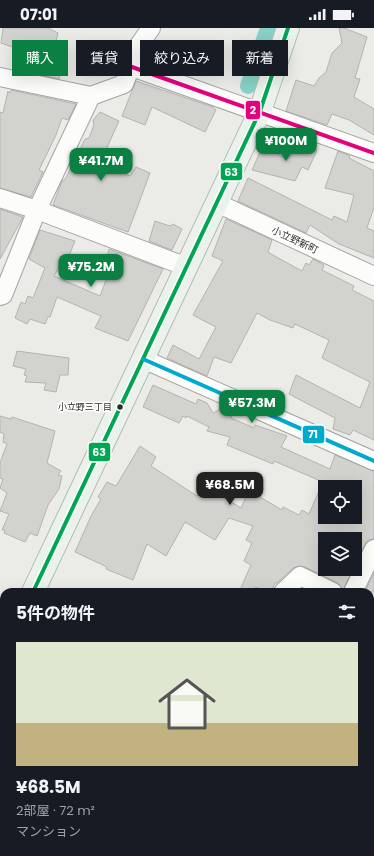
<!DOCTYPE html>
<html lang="ja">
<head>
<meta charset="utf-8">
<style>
	:root { --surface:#171b24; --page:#20242c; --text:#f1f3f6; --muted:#9ea1a6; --line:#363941; --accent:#0b8043 }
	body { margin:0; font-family:Poppins,"Noto Sans JP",sans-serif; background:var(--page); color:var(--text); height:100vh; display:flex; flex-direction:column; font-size:15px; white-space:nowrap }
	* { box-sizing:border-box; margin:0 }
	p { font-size:13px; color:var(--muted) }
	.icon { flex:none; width:22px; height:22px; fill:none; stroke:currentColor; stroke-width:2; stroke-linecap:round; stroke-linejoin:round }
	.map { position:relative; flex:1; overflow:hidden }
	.details { position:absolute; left:0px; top:560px; width:374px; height:268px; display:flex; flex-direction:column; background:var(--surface); border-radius:12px 12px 0 0; box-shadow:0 4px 16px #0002 }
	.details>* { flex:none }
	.hud { position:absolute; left:12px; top:12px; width:350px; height:36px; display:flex; gap:8px }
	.tools { position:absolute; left:318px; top:452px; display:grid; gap:8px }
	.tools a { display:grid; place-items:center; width:44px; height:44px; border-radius:0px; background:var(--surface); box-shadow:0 4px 16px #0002; font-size:20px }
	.price { position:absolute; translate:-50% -34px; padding:0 9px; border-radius:8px; background:var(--accent); color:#fff; font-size:13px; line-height:26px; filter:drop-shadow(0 1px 2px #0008) }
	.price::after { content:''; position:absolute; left:50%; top:24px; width:12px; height:9px; margin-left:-6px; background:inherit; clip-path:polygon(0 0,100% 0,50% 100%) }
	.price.on { background:#222; color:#fff }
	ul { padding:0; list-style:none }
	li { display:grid; align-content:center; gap:8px; height:212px; padding:0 16px }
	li+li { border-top:1px solid var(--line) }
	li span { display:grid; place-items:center; height:124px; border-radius:0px; color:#555 }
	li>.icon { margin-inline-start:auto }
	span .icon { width:72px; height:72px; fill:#fffc; stroke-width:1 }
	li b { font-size:17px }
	h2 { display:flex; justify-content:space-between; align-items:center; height:48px; padding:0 16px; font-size:17px }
	.chip { padding:0 14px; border-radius:0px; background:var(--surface); box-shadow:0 4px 16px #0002; font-size:14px; line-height:36px }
	.chip.on { background:var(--accent); color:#fff }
	.status { display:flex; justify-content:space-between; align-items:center; height:28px; padding:0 20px; background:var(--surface); direction:ltr }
	.status svg { height:11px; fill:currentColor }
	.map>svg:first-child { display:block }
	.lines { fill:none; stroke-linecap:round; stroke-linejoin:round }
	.canal { stroke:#88d1c8; stroke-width:16 }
	.building { fill:#d2d2ce; stroke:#b3b3af; fill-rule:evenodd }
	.minor-casing { stroke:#a4a5a1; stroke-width:20 }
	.major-casing { stroke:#afbdb1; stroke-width:24 }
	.path { stroke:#cccccb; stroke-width:2.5; stroke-dasharray:3 2; stroke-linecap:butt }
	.minor { stroke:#fcfcfb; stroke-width:18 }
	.major { stroke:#ebf2ec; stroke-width:22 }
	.bus-1-casing { stroke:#fff; stroke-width:7 }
	.bus-2-casing { stroke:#fff; stroke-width:7 }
	.bus-3-casing { stroke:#fff; stroke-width:7 }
	.bus-1 { stroke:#00a651; stroke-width:4 }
	.bus-2 { stroke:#e5007d; stroke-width:4 }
	.bus-3 { stroke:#00a9ce; stroke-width:4 }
	.bus-dot { fill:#2c2d2a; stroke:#fff; stroke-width:1.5 }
	.labels { text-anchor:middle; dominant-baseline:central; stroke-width:3; stroke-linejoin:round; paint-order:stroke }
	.bus-label { font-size:9px; fill:#2c2d2a; stroke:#fff; text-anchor:end }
	.street-label { font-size:10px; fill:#2c2d2a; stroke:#fff }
	.line-badge { stroke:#fff; stroke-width:1.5 }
	.badge-label { font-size:11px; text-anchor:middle; font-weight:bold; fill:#fff }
</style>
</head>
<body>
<div class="status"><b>07:01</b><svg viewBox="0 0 49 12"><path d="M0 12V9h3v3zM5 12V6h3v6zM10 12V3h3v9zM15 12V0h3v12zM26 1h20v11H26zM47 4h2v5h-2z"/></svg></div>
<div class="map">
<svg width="374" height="828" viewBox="0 0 374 828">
	<rect width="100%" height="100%" fill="#ebece7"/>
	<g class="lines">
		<path class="canal" d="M248,58L268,0
			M69,824L70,828"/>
	</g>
	<path class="building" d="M3,0H48L58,5L51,33L1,15Z
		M339,0H344L367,9L355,50L360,51L354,69L374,81V107L349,92L332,86L327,97L286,83L296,52L314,58L319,50L326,44L332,25L342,15Z
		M158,24L183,33L180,45L154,36Z
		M46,34L62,38L59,51L44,48Z
		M136,53L213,79L216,82L205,104L152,79L145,97L122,88Z
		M11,62L76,76L68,92L62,90L56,107L39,142L43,144L31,169L0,160V84L3,85L8,63L10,65Z
		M100,84L119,93L100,135L130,148L136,139L150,145L128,204L53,177L62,153L66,150L85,111L89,110L94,97L93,92Z
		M293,114L317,122L308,142L302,139L295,153L252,142L261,122L269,126L271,123L287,131Z
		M338,123L350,128L349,130L374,143V179L367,200L374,203V230L339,216L310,197L306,205L238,173L248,150L332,192L334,188L347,194L354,167L325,160Z
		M0,181L23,189L0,231Z
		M226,191L272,212L268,224L271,226L302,243L306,235L309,237L313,231L324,237L322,242L354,258L352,262L374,273V412L353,402L350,407L333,401L335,390L289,366L296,347L360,380L370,354L322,330L329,312L295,296L293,300L270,292L257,285L231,335L214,329L207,348L167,330L173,317L199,331L216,299L193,287L223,233L212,228Z
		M155,193L170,198L173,196L182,201L172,222L149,213Z
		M40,202L75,213L69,228L66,227L54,248L100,268L112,236L106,234L109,221L163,241L128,313L95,300L101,288L57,269L50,289H48L45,296L30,291L27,296L15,290L21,274L25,276L28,268L33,270L45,240L29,231Z
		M17,323L69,330L68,347H60L56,364L44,362L46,355L25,354L27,348L24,347L26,341L13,338Z
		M153,357L196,376L198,371L207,375L213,385L225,379L233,382L231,390L254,400L255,397L287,408L281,419L330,441L335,427L374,443V511L368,512L365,516L355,536V511H325V541H353L343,562L338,555L305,539L299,538L293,540L277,555H275L271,564L255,559L252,564H239L251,537L244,533L252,515L246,512L253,498L229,490L215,512L185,494L166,528L147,516L133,552L106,541L107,539L75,524L91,488L101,471L98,469L107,454L116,458L140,418L156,429L151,438L197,468L204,457L241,480L252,456L263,460L260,469L282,482L283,479L299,487L302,482L309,486L323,454L274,433L273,436L227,417L230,409L207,403L209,399L187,388L186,390L183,388L179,395L143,379ZM325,459H355V489H325Z
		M0,388L11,391L12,389L55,403L47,435L61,443L58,447L62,448L59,461L48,477L37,508L30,505L25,514L4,505L5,502H2L9,486L0,483L7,465L0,460L3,451L0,450V435L7,416L3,414L4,406L0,404Z
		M374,545V564H365Z"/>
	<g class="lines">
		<g class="minor-casing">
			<path id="minor" d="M132,39L374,125
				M0,49L91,68L124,56L139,17L151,0
				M0,170L37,182L187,239
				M217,175L374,248
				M0,268L3,267L37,182L91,68
				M143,331L374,433
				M283,564L300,548L333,564
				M353,564L374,521
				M0,586L4,585
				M0,776L4,775
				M0,790L4,806
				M370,806L374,807
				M8,824L9,828
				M162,824V828
				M264,828V824"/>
		</g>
		<g class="major-casing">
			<path id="major" d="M33,564L260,83L288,0
				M0,666L4,653"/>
		</g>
		<path class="path" d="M75,824V828"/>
		<use href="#minor" class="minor"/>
		<use href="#major" class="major"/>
		<g class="bus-1-casing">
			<path id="bus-1" d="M33,564L260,83L288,0"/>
		</g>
		<g class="bus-2-casing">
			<path id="bus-2" d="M132,39L374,125"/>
		</g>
		<g class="bus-3-casing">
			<path id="bus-3" d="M143,331L374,433"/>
		</g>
		<use href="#bus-1" class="bus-1"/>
		<use href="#bus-2" class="bus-2"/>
		<use href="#bus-3" class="bus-3"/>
	</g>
	<circle class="bus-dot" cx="120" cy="379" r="3.5"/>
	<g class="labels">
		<g class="bus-label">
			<text x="112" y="379">小立野三丁目</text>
		</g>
		<g class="street-label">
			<text transform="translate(295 212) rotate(25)">小立野新町</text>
		</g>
	</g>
	<g class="line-badge">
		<rect x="245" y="72" width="16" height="20" rx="4" fill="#e5007d"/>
		<rect x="220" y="134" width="23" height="19" rx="4" fill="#00a651"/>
		<rect x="302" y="397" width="23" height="19" rx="4" fill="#00a9ce"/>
		<rect x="88" y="414" width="23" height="20" rx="4" fill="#00a651"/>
	</g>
	<g class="badge-label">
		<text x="253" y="86">2</text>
		<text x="231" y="148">63</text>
		<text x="313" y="410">71</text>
		<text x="99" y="428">63</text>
	</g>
</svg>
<div class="tools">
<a><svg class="icon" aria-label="locate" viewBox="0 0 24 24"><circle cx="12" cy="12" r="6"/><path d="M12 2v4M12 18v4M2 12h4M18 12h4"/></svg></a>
<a><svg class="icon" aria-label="layers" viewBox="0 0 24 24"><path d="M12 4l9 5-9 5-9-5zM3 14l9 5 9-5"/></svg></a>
</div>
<b class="price" style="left:286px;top:134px">¥100M</b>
<b class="price" style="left:101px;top:154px">¥41.7M</b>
<b class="price" style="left:91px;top:260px">¥75.2M</b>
<b class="price" style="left:252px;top:396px">¥57.3M</b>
<b class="price on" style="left:230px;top:478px">¥68.5M</b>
<div class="hud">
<a class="chip on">購入</a>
<a class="chip">賃貸</a>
<a class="chip">絞り込み</a>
<a class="chip">新着</a>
</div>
<section class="details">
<h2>5件の物件<svg class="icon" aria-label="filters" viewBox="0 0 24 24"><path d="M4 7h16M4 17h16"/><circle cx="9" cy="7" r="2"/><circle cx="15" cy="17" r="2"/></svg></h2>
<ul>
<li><span style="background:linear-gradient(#dfe7d0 65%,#c2b280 0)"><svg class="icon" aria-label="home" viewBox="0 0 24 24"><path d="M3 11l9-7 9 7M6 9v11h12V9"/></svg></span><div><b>¥68.5M</b><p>2部屋 · 72 m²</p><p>マンション</p></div></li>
</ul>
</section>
</div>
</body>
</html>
